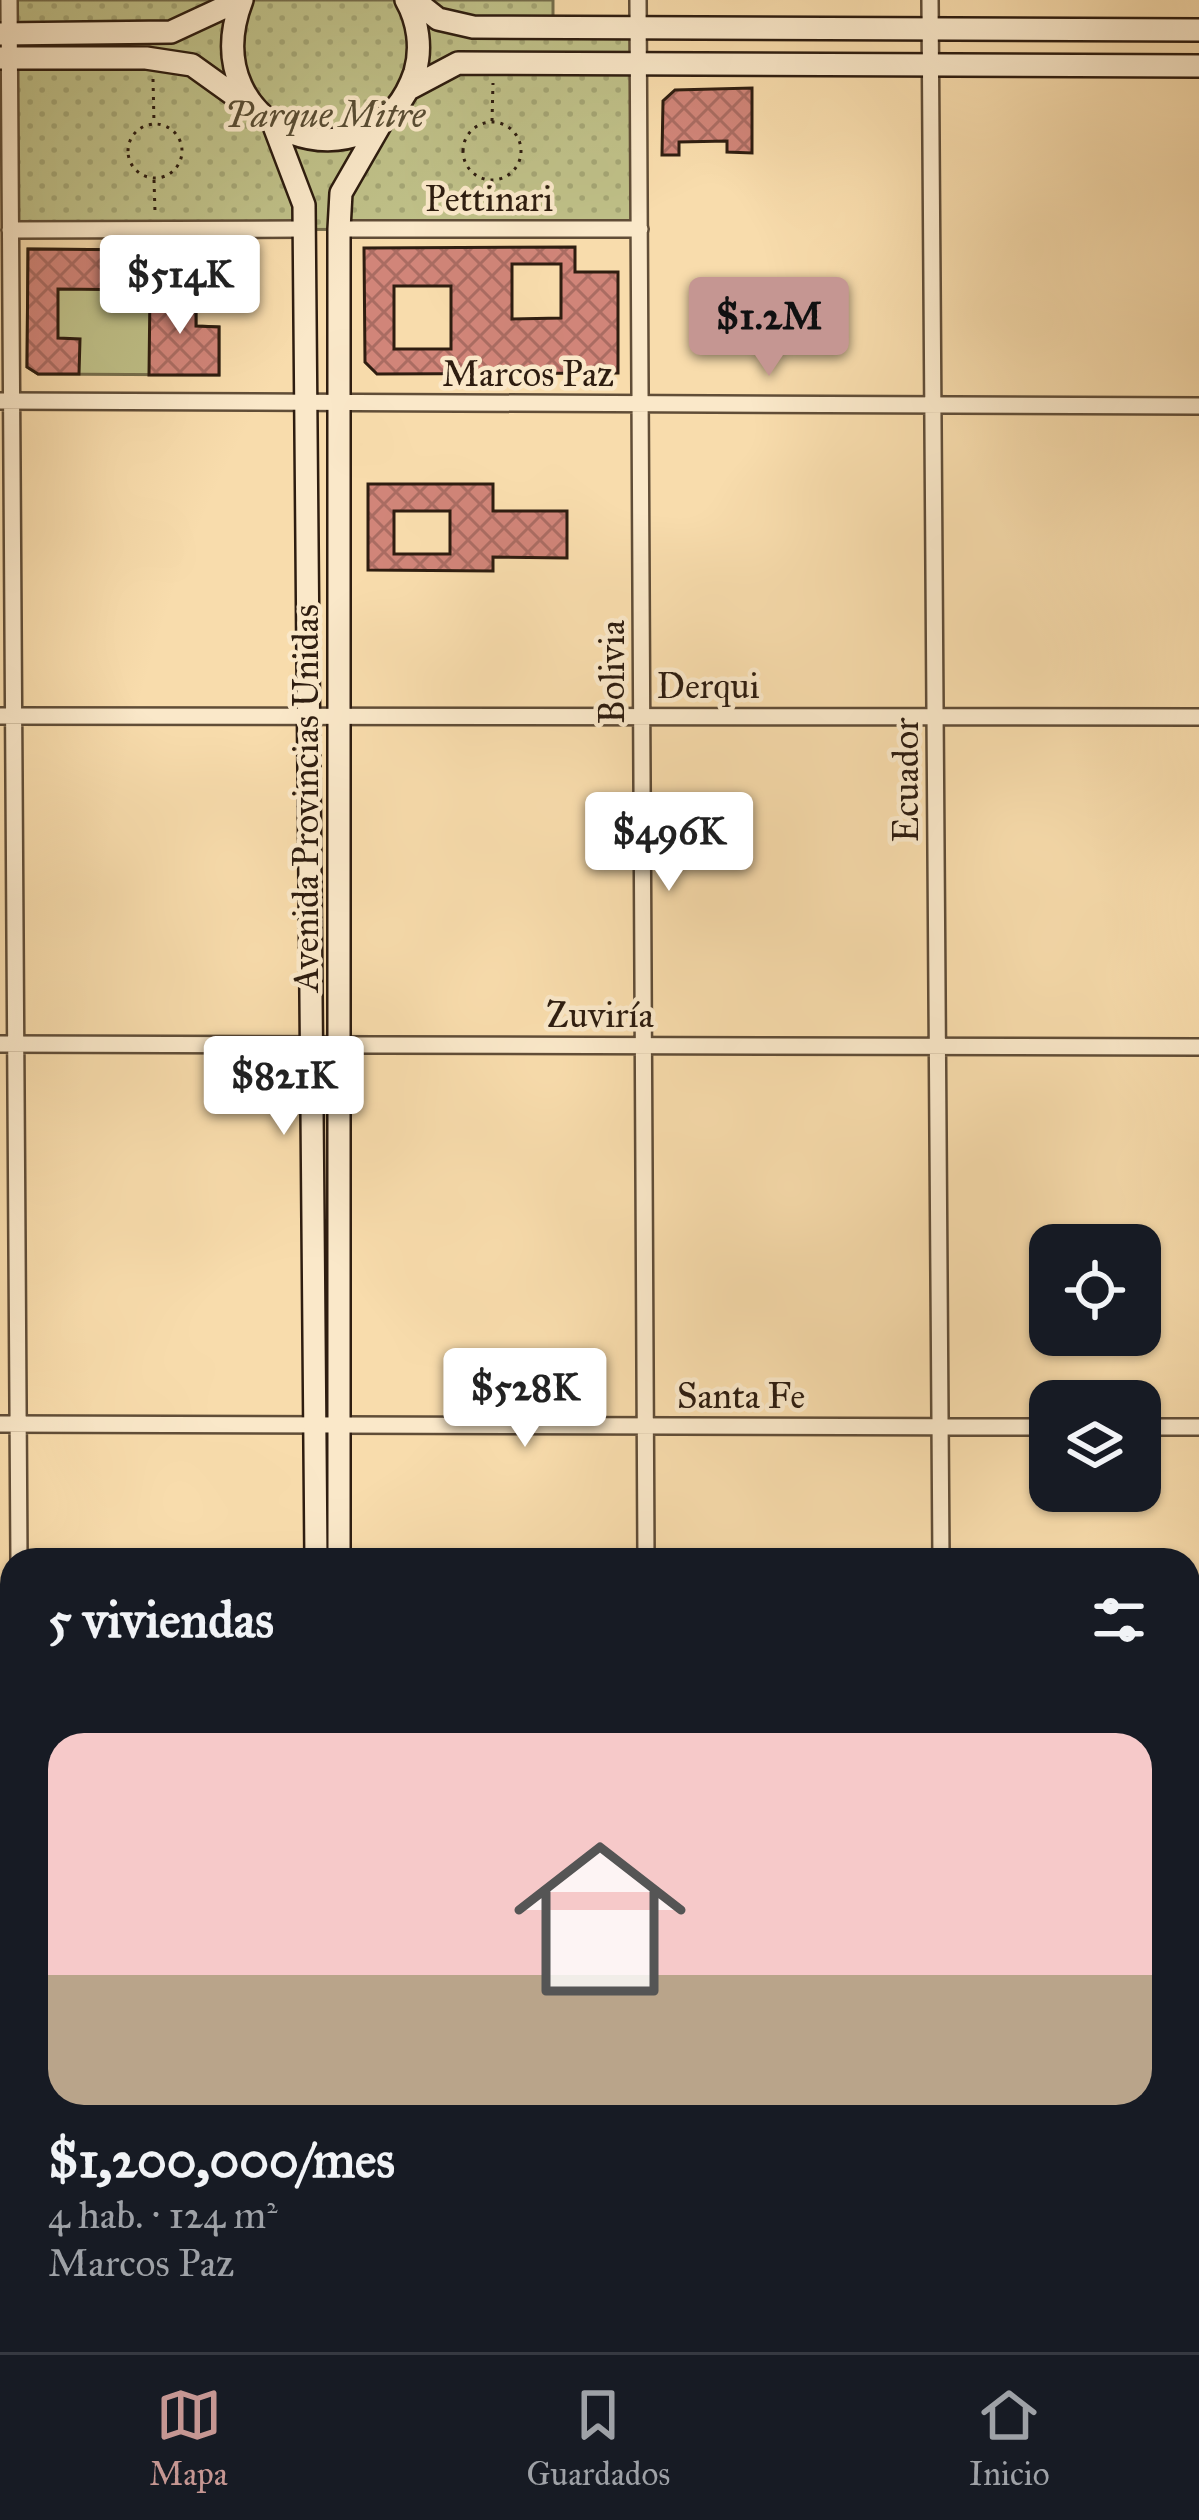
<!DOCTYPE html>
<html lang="es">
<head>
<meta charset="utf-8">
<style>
	:root { --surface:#171b24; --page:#242831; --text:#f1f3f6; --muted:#9ea1a6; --line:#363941; --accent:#c59692 }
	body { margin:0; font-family:"IM FELL Great Primer",serif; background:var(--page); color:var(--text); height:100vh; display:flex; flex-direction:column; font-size:45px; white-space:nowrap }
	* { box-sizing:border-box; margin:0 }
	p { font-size:39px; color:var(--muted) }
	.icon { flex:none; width:66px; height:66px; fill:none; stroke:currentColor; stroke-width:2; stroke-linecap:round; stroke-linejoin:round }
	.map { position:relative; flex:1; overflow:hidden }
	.details { position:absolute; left:0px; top:1548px; width:1200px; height:804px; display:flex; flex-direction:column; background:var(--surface); border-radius:36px 36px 0 0; box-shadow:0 3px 9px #0004 }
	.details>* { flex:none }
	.buttons { position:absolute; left:1029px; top:1224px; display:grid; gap:24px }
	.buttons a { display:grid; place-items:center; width:132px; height:132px; border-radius:24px; background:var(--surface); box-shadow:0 3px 9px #0004; font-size:60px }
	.price { position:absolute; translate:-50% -102px; padding:0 27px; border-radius:12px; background:#fff; color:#222; font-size:39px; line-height:78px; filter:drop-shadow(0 3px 6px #0008) }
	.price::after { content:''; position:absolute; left:50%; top:72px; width:36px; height:27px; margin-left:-18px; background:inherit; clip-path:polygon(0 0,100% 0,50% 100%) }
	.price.active { background:var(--accent); color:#111 }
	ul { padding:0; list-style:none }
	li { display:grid; align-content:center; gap:24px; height:636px; padding:0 48px }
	li span { display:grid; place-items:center; height:372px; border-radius:36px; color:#555 }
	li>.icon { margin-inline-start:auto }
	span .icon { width:216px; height:216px; fill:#fffc; stroke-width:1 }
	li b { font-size:51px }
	h2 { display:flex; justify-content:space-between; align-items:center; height:144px; padding:0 48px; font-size:51px }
	.menu { display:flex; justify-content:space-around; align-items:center; height:168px; border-top:3px solid var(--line); background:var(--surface); font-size:33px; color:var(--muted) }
	.menu a { display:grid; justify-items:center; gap:6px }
	.menu .active { color:var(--accent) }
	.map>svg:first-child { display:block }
	.grass { fill:#bfc088; stroke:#766e4c; stroke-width:3 }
	.park { fill:url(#park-dots); stroke:#766e4c; stroke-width:3 }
	.building { fill:url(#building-cross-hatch); stroke:#2e1d10; stroke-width:3; fill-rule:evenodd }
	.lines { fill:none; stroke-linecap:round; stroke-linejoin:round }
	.lane-casing { stroke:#604d37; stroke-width:12 }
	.street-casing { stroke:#604d37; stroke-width:20 }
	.secondary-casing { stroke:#2e1d10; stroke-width:26 }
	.path { stroke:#2e1d10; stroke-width:3; stroke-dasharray:3 6; stroke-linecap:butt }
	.lane { stroke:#fae8c9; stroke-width:8 }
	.street { stroke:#fae8c9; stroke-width:15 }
	.secondary { stroke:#fae8c9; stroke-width:21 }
	.labels { text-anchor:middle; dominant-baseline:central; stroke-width:9; stroke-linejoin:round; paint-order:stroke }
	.park-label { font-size:36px; font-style:italic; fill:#5a4e34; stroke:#fae8c9 }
	.street-label { font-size:36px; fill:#2e1d10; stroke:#fae8c9 }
</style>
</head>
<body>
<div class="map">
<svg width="1199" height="2352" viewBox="0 0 1199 2352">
	<defs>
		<pattern id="park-dots" width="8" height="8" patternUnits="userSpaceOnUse" patternTransform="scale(3)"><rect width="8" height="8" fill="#bfc088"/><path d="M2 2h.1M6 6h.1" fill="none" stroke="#a4a574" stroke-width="1.8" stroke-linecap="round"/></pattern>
		<pattern id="building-cross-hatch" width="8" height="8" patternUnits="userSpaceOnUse" patternTransform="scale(3)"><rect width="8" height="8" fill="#d18579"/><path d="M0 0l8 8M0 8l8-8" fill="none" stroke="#aa6c62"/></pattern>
	</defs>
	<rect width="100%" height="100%" fill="#f8dcac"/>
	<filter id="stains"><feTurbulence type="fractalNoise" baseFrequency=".00167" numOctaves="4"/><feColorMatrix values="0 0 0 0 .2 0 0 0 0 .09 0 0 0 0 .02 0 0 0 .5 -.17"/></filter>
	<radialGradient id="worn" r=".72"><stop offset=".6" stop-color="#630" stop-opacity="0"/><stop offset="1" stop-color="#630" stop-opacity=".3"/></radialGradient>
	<path class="grass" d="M28,249L150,250V290H196V326L219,327V375L38,374L27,367Z"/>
	<path class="park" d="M9,0H553V27L638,28L640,229L10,230Z"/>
	<path class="building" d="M752,88V153L727,152V141L679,142V155H662L663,101L675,90Z
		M575,247V272H618V373L377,374L365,362L364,248ZM512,264H561V318L512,319ZM394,286H451V349H394Z
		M28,249L150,250V290L58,289V338L80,339L79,374H38L27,367Z
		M150,290H196V326L219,327V375H149Z
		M368,484H493V511H567V558L493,557V571L368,570ZM394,511H450V554H394Z"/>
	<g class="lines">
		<g class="lane-casing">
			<path id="lane" d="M404,2352V2340
				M425,2352L426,2340
				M483,2352L484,2340"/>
		</g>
		<g class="street-casing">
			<path id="street" d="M9,0L19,1560
				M638,0L646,1560
				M930,0L941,1560
				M339,229H640
				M10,230L304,229
				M0,401L1199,406
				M0,716L1199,717
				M0,1044L1199,1047
				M0,1424L1050,1427
				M1140,1427H1199
				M1188,1600H1199
				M0,1779H12
				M1188,1782H1199
				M0,2116H12
				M1188,2120H1199
				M946,2340V2352
				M22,2352V2340"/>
		</g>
		<g class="secondary-casing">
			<path id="secondary" d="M242,0C190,135 373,197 415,72C422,48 418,21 406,0
				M414,0L438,19L473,27L1199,30
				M0,34L171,32L240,0
				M0,58H146L192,65L245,103
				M409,89L458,63L1199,66
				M274,126L304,205L316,1560
				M339,1560V229L341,193L383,120
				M0,2152L12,2155
				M0,2180L12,2183
				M322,2340V2352
				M339,2340V2352
				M654,2340L702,2352
				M747,2340L795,2352"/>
		</g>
		<path class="path" d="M153,79L154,123
			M492,121L493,83
			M463 151a29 29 0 1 1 58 0a29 29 0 1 1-58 0Z
			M128 151a27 27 0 1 1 54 0a27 27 0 1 1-54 0Z
			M154,180L155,212
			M491,214V182"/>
		<use href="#lane" class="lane"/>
		<use href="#street" class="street"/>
		<use href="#secondary" class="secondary"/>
	</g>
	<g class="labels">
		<g class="park-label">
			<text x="325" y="115">Parque Mitre</text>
		</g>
		<g class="street-label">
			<text x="489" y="199">Pettinari</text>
			<text x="528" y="374">Marcos Paz</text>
			<text transform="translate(612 672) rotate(-90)">Bolivia</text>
			<text x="708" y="686">Derqui</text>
			<text transform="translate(906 780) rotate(-90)">Ecuador</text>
			<text transform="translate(306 798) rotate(-90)">Avenida Provincias Unidas</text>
			<text x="600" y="1015">Zuviría</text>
			<text x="741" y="1396">Santa Fe</text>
		</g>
	</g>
	<rect width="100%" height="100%" filter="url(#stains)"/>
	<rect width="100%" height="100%" fill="url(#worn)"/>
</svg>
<div class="buttons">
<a><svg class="icon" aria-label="locate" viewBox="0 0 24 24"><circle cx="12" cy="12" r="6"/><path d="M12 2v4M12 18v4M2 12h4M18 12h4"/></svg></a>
<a><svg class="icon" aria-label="layers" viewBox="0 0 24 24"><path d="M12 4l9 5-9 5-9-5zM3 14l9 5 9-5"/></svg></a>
</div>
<b class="price" style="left:180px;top:337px">$514K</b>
<b class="price active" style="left:769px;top:379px">$1.2M</b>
<b class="price" style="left:669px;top:894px">$496K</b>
<b class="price" style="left:284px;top:1138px">$821K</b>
<b class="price" style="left:525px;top:1450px">$528K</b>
<section class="details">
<h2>5 viviendas<svg class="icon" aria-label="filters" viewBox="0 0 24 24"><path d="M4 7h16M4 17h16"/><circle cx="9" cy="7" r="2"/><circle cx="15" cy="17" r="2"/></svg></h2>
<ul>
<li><span style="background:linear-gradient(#f6c9c9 65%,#b9a48a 0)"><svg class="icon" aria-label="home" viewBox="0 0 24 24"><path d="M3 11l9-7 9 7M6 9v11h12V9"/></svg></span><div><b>$1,200,000/mes</b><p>4 hab. · 124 m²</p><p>Marcos Paz</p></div></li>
</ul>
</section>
</div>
<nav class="menu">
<a class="active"><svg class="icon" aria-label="map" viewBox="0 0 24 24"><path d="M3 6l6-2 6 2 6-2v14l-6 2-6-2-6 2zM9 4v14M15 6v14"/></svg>Mapa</a>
<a><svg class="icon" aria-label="saved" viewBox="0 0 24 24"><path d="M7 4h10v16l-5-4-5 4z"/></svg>Guardados</a>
<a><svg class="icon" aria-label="home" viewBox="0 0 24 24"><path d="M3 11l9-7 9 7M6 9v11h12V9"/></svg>Inicio</a>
</nav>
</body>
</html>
